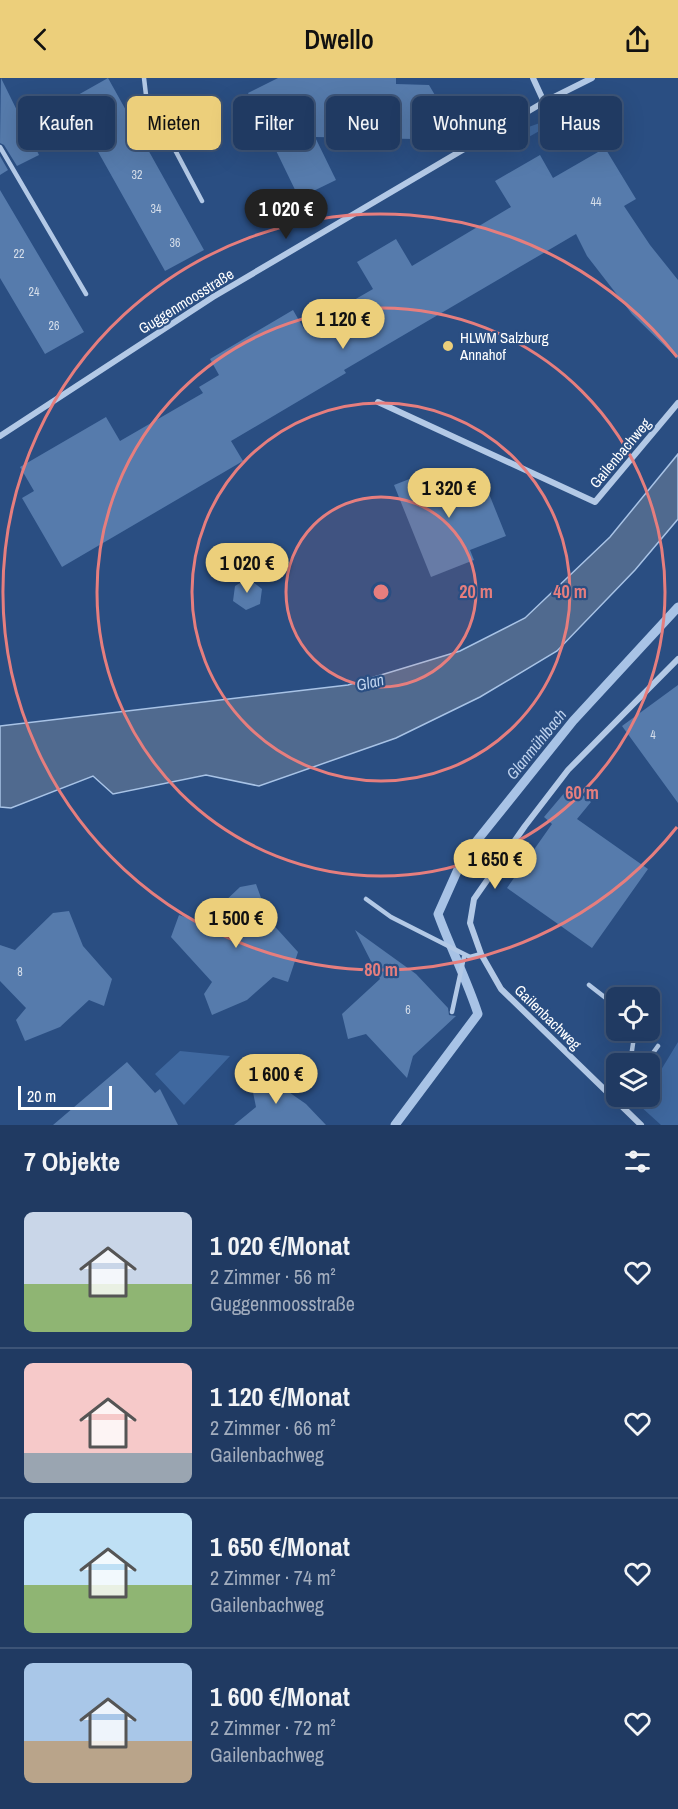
<!DOCTYPE html>
<html lang="de">
<head>
<meta charset="utf-8">
<style>
	:root { --surface:#203a62; --page:#284168; --text:#f1f3f6; --muted:#a2adbe; --line:#3d5477; --accent:#eccf7b }
	body { margin:0; font-family:"Archivo Narrow",sans-serif; background:var(--page); color:var(--text); height:100vh; display:flex; flex-direction:column; font-size:22px; white-space:nowrap }
	* { box-sizing:border-box; margin:0 }
	p { font-size:20px; color:var(--muted) }
	.icon { flex:none; width:33px; height:33px; fill:none; stroke:currentColor; stroke-width:2; stroke-linecap:round; stroke-linejoin:round }
	.map { position:relative; height:1047px; overflow:hidden }
	.drawer { display:flex; flex-direction:column; background:var(--surface); flex:1 }
	.drawer>* { flex:none }
	.top-card { position:absolute; left:18px; top:18px; width:642px; height:54px; display:flex; gap:12px }
	.buttons { position:absolute; left:606px; top:909px; display:grid; gap:12px }
	.buttons a { display:grid; place-items:center; width:54px; height:54px; border-radius:9px; background:var(--surface); box-shadow:0 6px 24px #0002,0 0 0 2px var(--line); font-size:30px }
	.scale { position:absolute; left:18px; bottom:15px; width:94px; box-sizing:border-box; padding-left:6px; border:3px solid #fff; border-top:0; font-size:16px; line-height:21px; white-space:nowrap; color:#fff; -webkit-text-stroke:4px #2a4e82; paint-order:stroke }
	.price { position:absolute; translate:-50% -51px; padding:0 14px; border-radius:21px; background:var(--accent); color:#111; font-size:20px; line-height:39px; filter:drop-shadow(0 2px 3px #0008) }
	.price::after { content:''; position:absolute; left:50%; top:36px; width:18px; height:14px; margin-left:-9px; background:inherit; clip-path:polygon(0 0,100% 0,50% 100%) }
	.price.selected { background:#222; color:#fff }
	ul { padding:0; list-style:none }
	li { display:flex; align-items:center; gap:18px; height:150px; padding:0 24px }
	li+li { border-top:2px solid var(--line) }
	li span { display:grid; place-items:center; flex:none; width:168px; height:120px; border-radius:9px; color:#555 }
	li>.icon { margin-inline-start:auto }
	span .icon { width:72px; height:72px; fill:#fffc; stroke-width:1 }
	li b { font-size:26px }
	h2 { display:flex; justify-content:space-between; align-items:center; height:72px; padding:0 24px; font-size:26px }
	.tag { padding:0 21px; border-radius:9px; background:var(--surface); box-shadow:0 6px 24px #0002,0 0 0 2px var(--line); font-size:21px; line-height:54px }
	.tag.selected { background:var(--accent); color:#111 }
	header { display:flex; justify-content:space-between; align-items:center; height:78px; padding:0 24px; background:var(--accent); color:#111; font-size:27px; font-weight:600 }
	.map>svg:first-child { display:block }
	.green { fill:#3f689f }
	.water { fill:#506a8f; stroke:#a8c3e6; stroke-width:1.5 }
	.lines { fill:none; stroke-linecap:round; stroke-linejoin:round }
	.stream { stroke:#a8c3e6; stroke-width:9 }
	.building { fill:#567bac }
	.lane { stroke:#b3c9e6; stroke-width:4.5 }
	.street { stroke:#b3c9e6; stroke-width:6 }
	.ring { fill:none; stroke:#e67e7e; stroke-width:3 }
	.poi-dot { fill:#eccf7b; stroke:#2a4e82; stroke-width:2 }
	.labels { text-anchor:middle; dominant-baseline:central; stroke-width:4.5; stroke-linejoin:round; paint-order:stroke }
	.number-label { font-size:12px; fill:#d5deea }
	.street-label { font-size:15px; fill:#fff; stroke:#2a4e82 }
	.poi-label { font-size:15px; fill:#fff; stroke:#2a4e82; text-anchor:start }
	.water-label { font-size:16px; font-style:italic; fill:#bfd3ee; stroke:#2a4e82 }
	.centre { fill:#e67e7e; stroke:#2a4e82; stroke-width:3 }
	.ring-label { font-size:18px; text-anchor:middle; font-weight:bold; fill:#e67e7e; stroke:#2a4e82; stroke-width:4.5; stroke-linejoin:round; paint-order:stroke }
</style>
</head>
<body>
<header><svg class="icon" aria-label="back" viewBox="0 0 24 24"><path d="M15 5l-7 7 7 7"/></svg>Dwello<svg class="icon" aria-label="share" viewBox="0 0 24 24"><path d="M12 15V3M7 8l5-5 5 5M5 13v7h14v-7"/></svg></header>
<div class="map">
<svg width="678" height="1047" viewBox="0 0 678 1047">
	<rect width="100%" height="100%" fill="#2a4e82"/>
	<path class="green" d="M576,32L520,64L516,56L523,51Z
		M678,964V1047H661L639,1027L645,1019L650,1018V1010Z
		M180,973L230,978L184,1027L155,996Z"/>
	<path class="water" d="M678,376V441L635,492L557,573L480,619L396,660L259,708L206,697L113,716L93,698L11,730L0,729V648L348,607L460,573L525,540L610,459Z"/>
	<g class="lines">
		<path class="stream" d="M395,1047L478,936C467,902 450,869 438,836L463,780L573,643L678,529"/>
	</g>
	<path class="building" d="M1,0L39,77L17,88L4,67L0,65Z
		M108,0L204,172L165,193L69,22Z
		M278,0H396V6L429,7L449,41L414,61L315,59L336,102L299,120L248,15Z
		M605,70L636,121L624,128L650,167L678,202V281L632,236L587,178L576,156L344,292L346,295L231,363L243,383L62,489L22,420L34,413L20,389L106,339L120,363L203,315L199,309L219,297L210,281L293,232L304,251L373,211L357,184L396,161L412,188L511,129L495,103L540,77L553,100Z
		M0,78L8,92L0,97Z
		M0,112L84,254L45,276L0,200Z
		M438,390L446,410L481,396L506,458L470,472L474,482L431,499L394,407Z
		M248,500L262,511L260,526L246,532L233,523L235,508Z
		M678,607V725L622,648Z
		M571,707L591,724L577,741L648,791L592,870L507,810L552,746L544,739Z
		M256,806L269,842L298,874L288,904L273,899L247,922L212,937L204,916L212,904L171,859L179,837L202,845L240,809Z
		M69,833L83,868L112,901L104,928L89,922L60,949L25,963L16,942L26,930L0,903V867L15,872L53,835Z
		M355,852L416,896L448,930L449,937L456,938L413,978L407,1000L366,956L348,961L342,936L380,901Z
		M127,984L155,1015L160,1011L178,1047H53Z
		M247,985L306,1026L326,1047H234L256,1029Z"/>
	<g class="lines">
		<path class="lane" d="M144,0L146,17L202,123
			M0,69L86,216
			M366,821L391,839L462,875L470,879L481,876
			M589,907L616,928
			M452,934L464,879
			M630,986L635,952
			M645,986L658,968"/>
		<path class="street" d="M533,0L544,24
			M378,324L595,424L678,325
			M0,358L213,219L544,24L592,0
			M641,1047L501,911L481,876L470,845L474,821L525,748L568,692L678,581"/>
	</g>
	<circle cx="381" cy="514" r="95" fill="#e67e7e" fill-opacity=".12"/>
	<g class="ring">
		<circle cx="381" cy="514" r="95"/>
		<circle cx="381" cy="514" r="189"/>
		<circle cx="381" cy="514" r="284"/>
		<path d="M677 749A378 378 0 1 1 677 279"/>
	</g>
	<circle class="poi-dot" cx="448" cy="268" r="6"/>
	<g class="labels">
		<g class="number-label">
			<text x="137" y="97">32</text>
			<text x="596" y="124">44</text>
			<text x="156" y="131">34</text>
			<text x="175" y="165">36</text>
			<text x="19" y="176">22</text>
			<text x="34" y="214">24</text>
			<text x="54" y="248">26</text>
			<text x="653" y="657">4</text>
			<text x="20" y="894">8</text>
			<text x="408" y="932">6</text>
		</g>
		<g class="street-label">
			<text transform="translate(186 223) rotate(-32)">Guggenmoosstraße</text>
			<text transform="translate(620 375) rotate(-50)">Gailenbachweg</text>
			<text transform="translate(548 939) rotate(44)">Gailenbachweg</text>
		</g>
		<g class="poi-label">
			<text x="460" y="259">HLWM Salzburg<tspan x="460" dy="17">Annahof</tspan></text>
		</g>
		<g class="water-label">
			<text transform="translate(370 604) rotate(-13)">Glan</text>
			<text transform="translate(536 666) rotate(-51)">Glanmühlbach</text>
		</g>
	</g>
	<circle cx="381" cy="514" r="9" class="centre"/>
	<g class="ring-label">
		<text x="476" y="520">20 m</text>
		<text x="570" y="520">40 m</text>
		<text x="582" y="721">60 m</text>
		<text x="381" y="898">80 m</text>
	</g>
</svg>
<div class="buttons">
<a><svg class="icon" aria-label="locate" viewBox="0 0 24 24"><circle cx="12" cy="12" r="6"/><path d="M12 2v4M12 18v4M2 12h4M18 12h4"/></svg></a>
<a><svg class="icon" aria-label="layers" viewBox="0 0 24 24"><path d="M12 4l9 5-9 5-9-5zM3 14l9 5 9-5"/></svg></a>
</div>
<div class="scale">20 m</div>
<b class="price selected" style="left:286px;top:162px">1 020 €</b>
<b class="price" style="left:343px;top:272px">1 120 €</b>
<b class="price" style="left:449px;top:441px">1 320 €</b>
<b class="price" style="left:247px;top:516px">1 020 €</b>
<b class="price" style="left:495px;top:812px">1 650 €</b>
<b class="price" style="left:236px;top:871px">1 500 €</b>
<b class="price" style="left:276px;top:1027px">1 600 €</b>
<div class="top-card">
<a class="tag">Kaufen</a>
<a class="tag selected">Mieten</a>
<a class="tag">Filter</a>
<a class="tag">Neu</a>
<a class="tag">Wohnung</a>
<a class="tag">Haus</a>
</div>
</div>
<section class="drawer">
<h2>7 Objekte<svg class="icon" aria-label="filters" viewBox="0 0 24 24"><path d="M4 7h16M4 17h16"/><circle cx="9" cy="7" r="2"/><circle cx="15" cy="17" r="2"/></svg></h2>
<ul>
<li><span style="background:linear-gradient(#c9d6e8 60%,#8fb573 0)"><svg class="icon" aria-label="home" viewBox="0 0 24 24"><path d="M3 11l9-7 9 7M6 9v11h12V9"/></svg></span><div><b>1 020 €/Monat</b><p>2 Zimmer · 56 m²</p><p>Guggenmoosstraße</p></div><svg class="icon" aria-label="heart" viewBox="0 0 24 24"><path d="M12 20l-8-8c-3-5 5-10 8-4 3-6 11-1 8 4z"/></svg></li>
<li><span style="background:linear-gradient(#f6c9c9 75%,#9aa5b1 0)"><svg class="icon" aria-label="home" viewBox="0 0 24 24"><path d="M3 11l9-7 9 7M6 9v11h12V9"/></svg></span><div><b>1 120 €/Monat</b><p>2 Zimmer · 66 m²</p><p>Gailenbachweg</p></div><svg class="icon" aria-label="heart" viewBox="0 0 24 24"><path d="M12 20l-8-8c-3-5 5-10 8-4 3-6 11-1 8 4z"/></svg></li>
<li><span style="background:linear-gradient(#bfe0f5 60%,#8fb573 0)"><svg class="icon" aria-label="home" viewBox="0 0 24 24"><path d="M3 11l9-7 9 7M6 9v11h12V9"/></svg></span><div><b>1 650 €/Monat</b><p>2 Zimmer · 74 m²</p><p>Gailenbachweg</p></div><svg class="icon" aria-label="heart" viewBox="0 0 24 24"><path d="M12 20l-8-8c-3-5 5-10 8-4 3-6 11-1 8 4z"/></svg></li>
<li><span style="background:linear-gradient(#a9c7e8 65%,#b9a48a 0)"><svg class="icon" aria-label="home" viewBox="0 0 24 24"><path d="M3 11l9-7 9 7M6 9v11h12V9"/></svg></span><div><b>1 600 €/Monat</b><p>2 Zimmer · 72 m²</p><p>Gailenbachweg</p></div><svg class="icon" aria-label="heart" viewBox="0 0 24 24"><path d="M12 20l-8-8c-3-5 5-10 8-4 3-6 11-1 8 4z"/></svg></li>
</ul>
</section>
</body>
</html>
